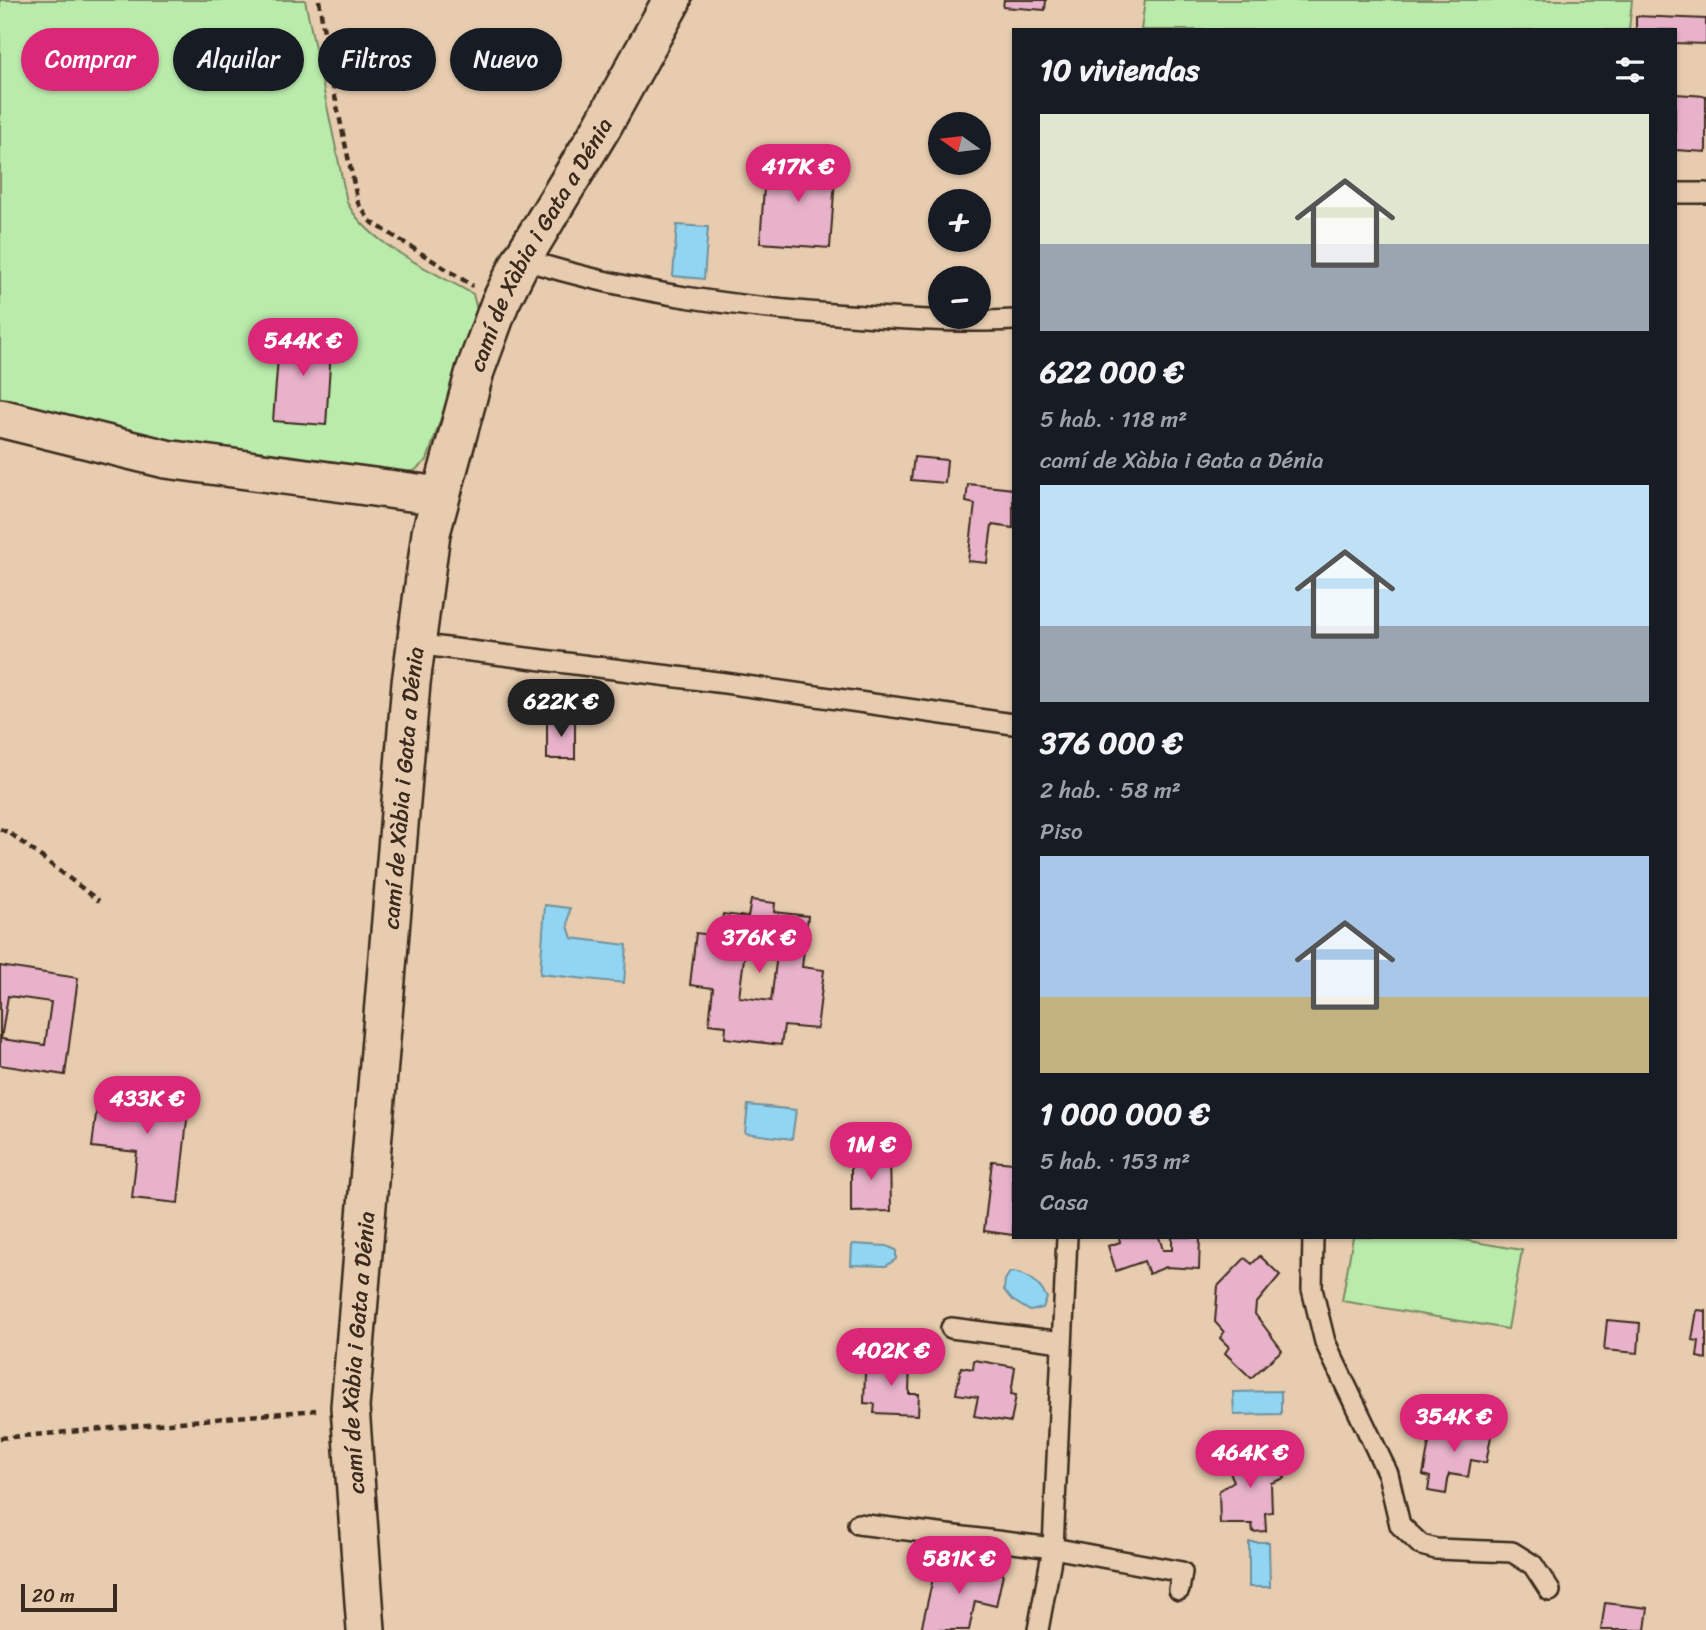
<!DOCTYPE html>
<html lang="es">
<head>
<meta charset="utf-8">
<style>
	:root { --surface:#171b24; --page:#20242c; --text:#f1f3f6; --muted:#9ea1a6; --accent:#db2777 }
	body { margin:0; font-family:Sriracha,sans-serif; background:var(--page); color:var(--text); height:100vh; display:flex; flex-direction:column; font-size:26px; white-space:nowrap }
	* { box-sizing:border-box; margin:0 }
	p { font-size:23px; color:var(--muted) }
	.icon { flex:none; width:38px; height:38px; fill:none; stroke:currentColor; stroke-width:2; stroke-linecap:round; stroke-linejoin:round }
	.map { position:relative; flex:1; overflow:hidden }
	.sheet { position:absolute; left:1012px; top:28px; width:665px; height:1211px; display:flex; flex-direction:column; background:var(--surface); border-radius:0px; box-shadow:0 2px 5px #0004 }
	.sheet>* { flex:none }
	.banner { position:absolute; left:21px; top:28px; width:665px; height:63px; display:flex; gap:14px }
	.needle { width:46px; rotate:284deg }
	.buttons { position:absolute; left:928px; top:112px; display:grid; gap:14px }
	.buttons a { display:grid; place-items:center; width:63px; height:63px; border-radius:50%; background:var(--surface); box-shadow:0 2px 5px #0004; font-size:35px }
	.scale { position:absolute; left:21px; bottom:18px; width:96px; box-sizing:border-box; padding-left:7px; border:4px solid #3b2a1e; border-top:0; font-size:19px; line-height:24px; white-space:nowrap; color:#3b2a1e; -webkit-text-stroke:5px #e7ccaf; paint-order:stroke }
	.price { position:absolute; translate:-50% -60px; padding:0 16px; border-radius:24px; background:var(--accent); color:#fff; font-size:23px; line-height:46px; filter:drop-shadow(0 2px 4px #0008) }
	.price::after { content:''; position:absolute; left:50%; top:42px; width:21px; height:16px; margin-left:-10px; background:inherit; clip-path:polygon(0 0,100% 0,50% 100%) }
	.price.selected { background:#222; color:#fff }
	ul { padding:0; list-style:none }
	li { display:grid; align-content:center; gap:14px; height:371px; padding:0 28px }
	li span { display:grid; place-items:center; height:217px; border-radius:0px; color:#555 }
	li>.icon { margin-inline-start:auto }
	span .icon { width:126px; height:126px; fill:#fffc; stroke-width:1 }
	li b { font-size:30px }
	h2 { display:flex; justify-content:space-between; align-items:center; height:84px; padding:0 28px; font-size:30px }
	.pill { padding:0 24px; border-radius:32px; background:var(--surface); box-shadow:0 2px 5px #0004; font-size:24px; line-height:63px }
	.pill.selected { background:var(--accent); color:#fff }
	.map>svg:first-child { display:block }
	.green { fill:#b9ebab; stroke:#7a8a64; stroke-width:2 }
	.water { fill:#91d5f2; stroke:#6f919d; stroke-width:2 }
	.building { fill:#e8b2cb; stroke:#3b2a1e; stroke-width:2; fill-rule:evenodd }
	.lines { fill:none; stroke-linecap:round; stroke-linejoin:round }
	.service-casing { stroke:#3b2a1e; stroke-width:24 }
	.minor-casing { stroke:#3b2a1e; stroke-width:42 }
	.path { stroke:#3b2a1e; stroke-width:4.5; stroke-dasharray:7 5; stroke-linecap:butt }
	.service { stroke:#e7ccaf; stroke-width:19 }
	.minor { stroke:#e7ccaf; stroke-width:37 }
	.labels { text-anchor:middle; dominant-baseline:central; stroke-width:5; stroke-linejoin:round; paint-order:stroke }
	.street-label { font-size:23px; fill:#3b2a1e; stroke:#e7ccaf }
</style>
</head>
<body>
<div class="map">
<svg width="1706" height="1630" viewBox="0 0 1706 1630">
	<rect width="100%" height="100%" fill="#e7ccaf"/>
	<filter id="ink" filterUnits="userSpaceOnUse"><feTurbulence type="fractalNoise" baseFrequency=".0143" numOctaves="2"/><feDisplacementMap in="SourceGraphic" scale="14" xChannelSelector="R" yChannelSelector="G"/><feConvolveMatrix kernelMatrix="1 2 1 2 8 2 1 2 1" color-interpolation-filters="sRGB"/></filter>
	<g filter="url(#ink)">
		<path class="green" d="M0,0H305L347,202C367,244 433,271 473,294L477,310L427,460L414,471L373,475L155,440L0,399Z
			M1145,0H1632L1629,30H1141Z
			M1353,1237H1446L1522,1250L1508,1329L1342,1301Z"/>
		<path class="water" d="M677,225L708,227L704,279L673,276Z
			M545,905L570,908L568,926L572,938L627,945L624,983L540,974Z
			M748,1105L796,1110L792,1139L745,1133Z
			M852,1244L887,1246L896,1250V1259L886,1266L851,1265Z
			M1010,1272C1026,1272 1040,1284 1047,1298L1043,1308L1030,1311L1012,1300L1004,1290L1005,1280Z
			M1281,1391V1414L1234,1415L1233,1392Z
			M1249,1542H1269L1270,1587H1249Z"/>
		<path class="building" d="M1004,0H1046L1045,10L1003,7Z
			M1636,16L1706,19V44L1675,43V30H1636Z
			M1675,94L1706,96V152L1675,150Z
			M766,160L836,165L830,248L760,243Z
			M280,331L332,335L326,425L273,421Z
			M914,457L947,460L945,483L911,480Z
			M968,484L1013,489V528L992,525L987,563L968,561L975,504L966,502Z
			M547,719H575V759H547Z
			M751,900L775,903L774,912L808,916L802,967L824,970L817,1029L784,1026L781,1045L725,1038L726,1026L709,1024L713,988L690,985L696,933L720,936L723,914L748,917ZM746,943L778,947L771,1001L739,997Z
			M0,966L78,978L65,1075L0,1065ZM8,996L51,1002L45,1045L1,1039Z
			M117,1084L190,1092L178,1203L132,1198L137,1152L92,1147L98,1098L116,1100Z
			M851,1152H890L891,1211L851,1212Z
			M992,1161L1013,1163V1235L984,1231Z
			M1119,1237H1159L1163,1250H1172V1237H1200L1199,1269L1166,1267L1149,1274L1144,1261L1116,1271L1108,1246L1120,1242Z
			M1260,1256L1280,1275L1256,1304L1255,1314L1282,1350L1251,1378L1225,1353L1229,1347L1220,1338L1224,1332L1215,1322L1218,1286L1245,1258L1252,1264Z
			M1697,1310L1706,1311V1359L1697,1357L1699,1341L1692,1340Z
			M1607,1320L1640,1323L1638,1353L1604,1350Z
			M879,1358L910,1360L909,1394H919L918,1415L874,1413L875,1404L864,1403L865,1372L878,1373Z
			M974,1360L1015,1367L1011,1394L1016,1395L1011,1422L974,1416L978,1397L956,1394L961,1367L973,1369Z
			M1441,1423L1492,1431L1486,1463L1471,1460L1468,1477L1449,1474L1446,1494L1428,1491L1430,1477L1423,1475L1430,1437L1439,1439Z
			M1261,1444L1265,1451L1271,1449L1285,1478L1271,1483L1272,1512L1265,1513L1266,1531L1253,1532L1252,1524H1220L1219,1491L1234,1481L1229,1470L1242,1463L1240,1455Z
			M943,1560L1003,1574L996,1606L975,1601L969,1630H921L936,1565L941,1567Z
			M1605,1603L1648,1608L1645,1630H1601Z"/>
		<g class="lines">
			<g class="service-casing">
				<path id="service" d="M1675,193H1706
					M522,259C633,294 749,309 864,316C914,320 963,323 1013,320
					M415,644L725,683L1013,724
					M1313,1237L1312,1289L1325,1342L1388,1474L1400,1525L1421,1545L1436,1549L1512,1552L1533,1565L1550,1591
					M951,1328L1062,1342
					M858,1524L1053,1548L1182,1572L1179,1590
					M1038,1630L1053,1548L1067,1237"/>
			</g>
			<g class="minor-casing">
				<g id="minor">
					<path d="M0,418L166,459L440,496"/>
					<path id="s1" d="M366,1630L350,1407L411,683L431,533L475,371L500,303L522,259L602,127L672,0"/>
				</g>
			</g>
			<path class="path" d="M319,0L332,83L358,203L370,221L473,286
				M0,829L10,833L99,901
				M0,1438L316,1410"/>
			<use href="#service" class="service"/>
			<use href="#minor" class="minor"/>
		</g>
	</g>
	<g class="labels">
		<g class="street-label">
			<text stroke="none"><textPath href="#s1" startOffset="1412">camí de Xàbia i Gata a Dénia</textPath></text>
			<text stroke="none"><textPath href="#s1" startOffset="845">camí de Xàbia i Gata a Dénia</textPath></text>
			<text stroke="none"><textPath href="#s1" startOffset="278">camí de Xàbia i Gata a Dénia</textPath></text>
		</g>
	</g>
</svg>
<div class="buttons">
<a><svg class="needle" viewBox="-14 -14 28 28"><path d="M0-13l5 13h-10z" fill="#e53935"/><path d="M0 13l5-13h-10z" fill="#9ea1a6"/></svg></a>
<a>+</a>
<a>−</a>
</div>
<div class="scale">20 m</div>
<b class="price" style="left:798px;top:204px">417K €</b>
<b class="price" style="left:303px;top:378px">544K €</b>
<b class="price selected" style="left:561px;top:739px">622K €</b>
<b class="price" style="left:759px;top:975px">376K €</b>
<b class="price" style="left:147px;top:1136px">433K €</b>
<b class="price" style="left:871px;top:1182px">1M €</b>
<b class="price" style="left:891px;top:1388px">402K €</b>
<b class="price" style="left:1454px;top:1454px">354K €</b>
<b class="price" style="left:1250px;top:1490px">464K €</b>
<b class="price" style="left:959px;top:1596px">581K €</b>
<div class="banner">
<a class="pill selected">Comprar</a>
<a class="pill">Alquilar</a>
<a class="pill">Filtros</a>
<a class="pill">Nuevo</a>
</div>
<section class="sheet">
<h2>10 viviendas<svg class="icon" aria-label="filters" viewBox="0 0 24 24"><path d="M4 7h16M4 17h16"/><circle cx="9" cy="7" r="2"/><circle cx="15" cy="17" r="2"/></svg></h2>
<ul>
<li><span style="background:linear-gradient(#dfe7d0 60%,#9aa5b1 0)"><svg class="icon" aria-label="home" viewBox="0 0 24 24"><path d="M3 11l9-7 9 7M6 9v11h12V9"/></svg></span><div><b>622 000 €</b><p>5 hab. · 118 m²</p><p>camí de Xàbia i Gata a Dénia</p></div></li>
<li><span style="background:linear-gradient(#bfe0f5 65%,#9aa5b1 0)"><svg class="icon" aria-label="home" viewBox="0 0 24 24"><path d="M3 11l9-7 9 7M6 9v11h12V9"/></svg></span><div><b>376 000 €</b><p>2 hab. · 58 m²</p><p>Piso</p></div></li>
<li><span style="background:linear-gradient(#a9c7e8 65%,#c2b280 0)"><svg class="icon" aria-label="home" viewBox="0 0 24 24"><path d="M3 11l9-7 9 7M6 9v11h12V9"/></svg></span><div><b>1 000 000 €</b><p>5 hab. · 153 m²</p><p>Casa</p></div></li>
</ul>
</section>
</div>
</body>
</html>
